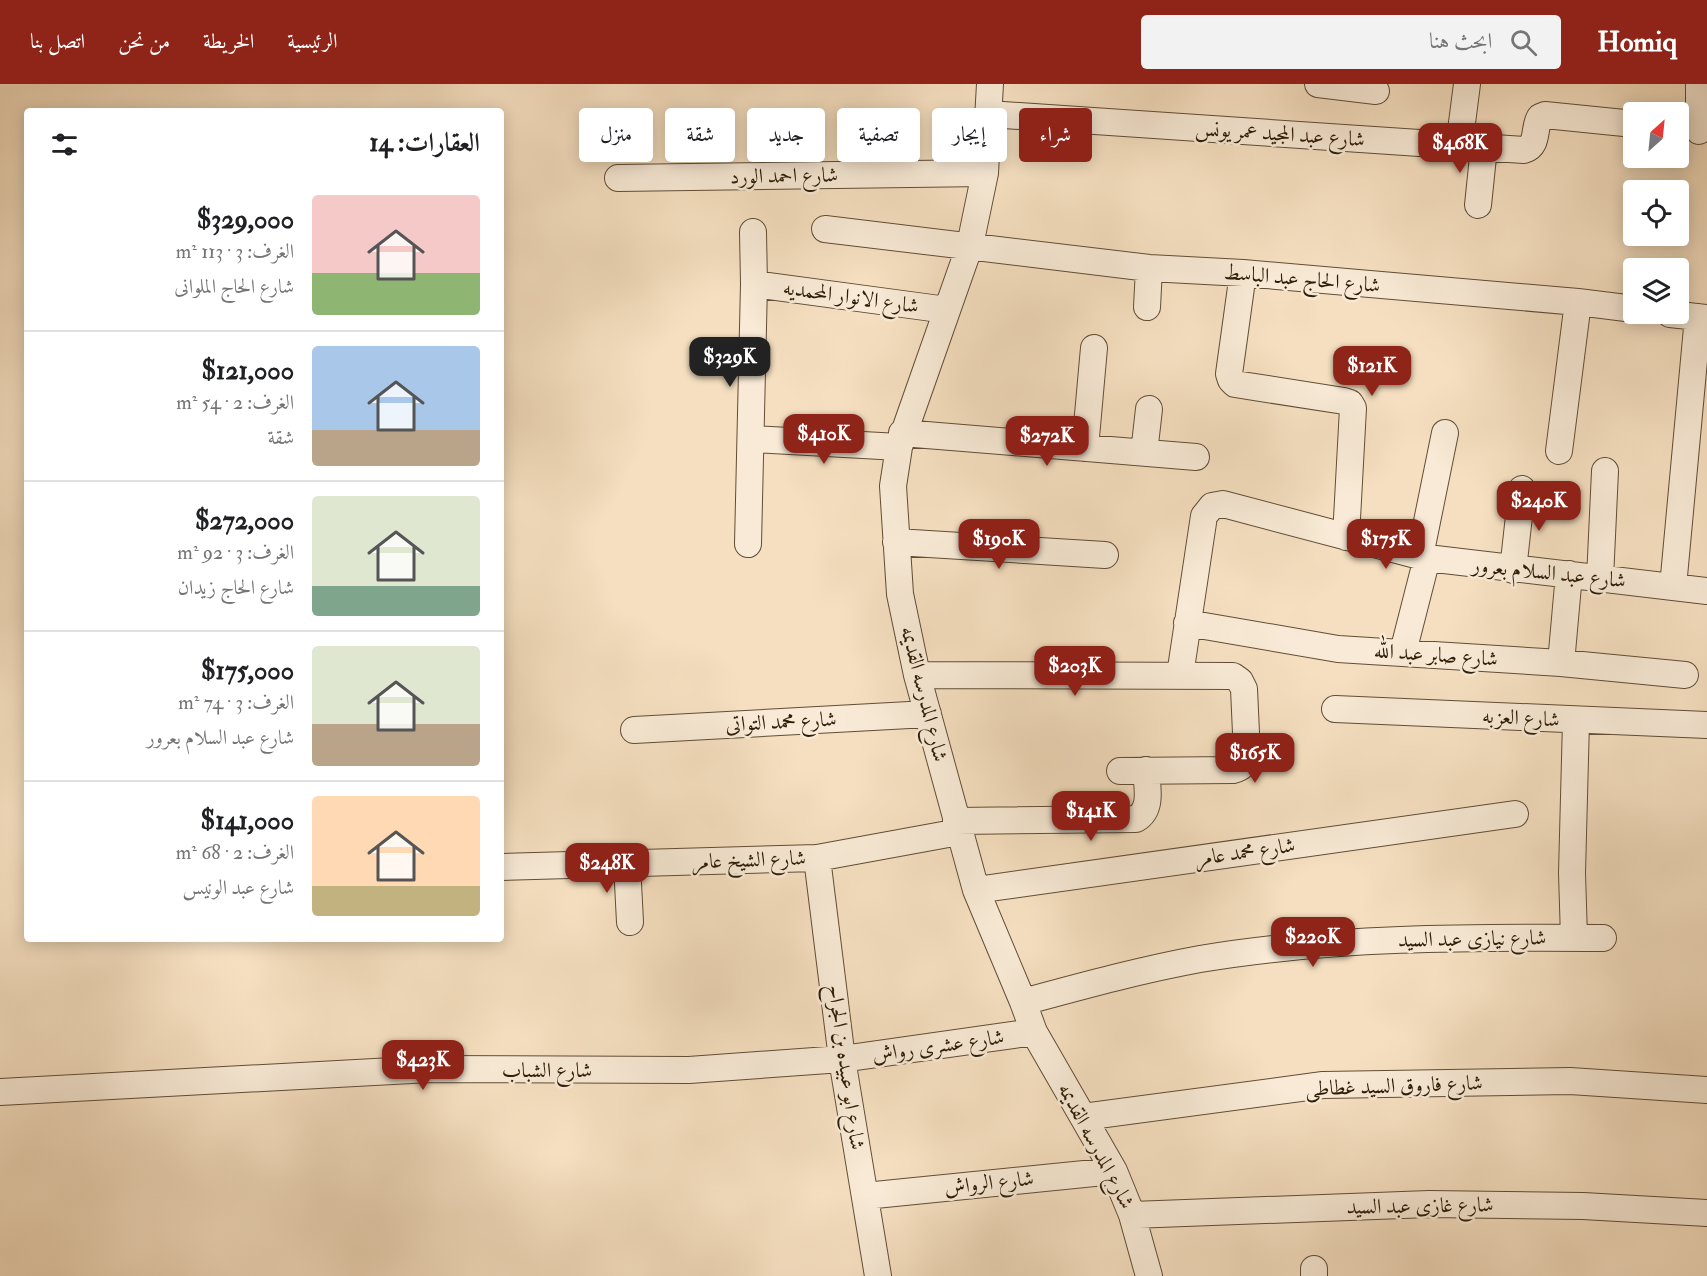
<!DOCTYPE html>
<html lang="ar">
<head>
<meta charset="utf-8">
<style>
	:root { --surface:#fff; --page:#f2f2f2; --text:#202124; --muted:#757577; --line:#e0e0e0; --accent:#8f2418 }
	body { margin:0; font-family:"IM FELL Double Pica",Amiri,serif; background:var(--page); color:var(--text); direction:rtl; height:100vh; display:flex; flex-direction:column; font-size:22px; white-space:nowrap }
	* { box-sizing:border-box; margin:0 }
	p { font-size:20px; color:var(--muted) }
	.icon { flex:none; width:33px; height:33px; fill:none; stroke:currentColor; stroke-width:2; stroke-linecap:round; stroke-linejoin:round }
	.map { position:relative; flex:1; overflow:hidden; direction:ltr }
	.details { position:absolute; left:24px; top:24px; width:480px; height:834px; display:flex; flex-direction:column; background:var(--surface); border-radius:6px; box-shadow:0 3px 15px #0003; direction:rtl }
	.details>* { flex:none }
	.guide { position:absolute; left:522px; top:24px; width:570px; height:54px; direction:rtl; display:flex; gap:12px }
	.needle { width:39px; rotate:27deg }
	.fabs { position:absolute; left:1623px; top:18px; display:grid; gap:12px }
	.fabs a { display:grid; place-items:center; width:66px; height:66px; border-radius:6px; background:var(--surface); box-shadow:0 3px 15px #0003; font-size:30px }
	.price { position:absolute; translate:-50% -51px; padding:0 14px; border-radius:12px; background:var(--accent); color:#fff; font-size:20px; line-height:39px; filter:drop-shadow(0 2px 3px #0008) }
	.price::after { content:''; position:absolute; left:50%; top:36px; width:18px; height:14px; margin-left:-9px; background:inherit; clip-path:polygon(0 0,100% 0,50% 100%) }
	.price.active { background:#222; color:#fff }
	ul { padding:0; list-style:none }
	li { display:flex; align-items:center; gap:18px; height:150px; padding:0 24px }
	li+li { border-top:2px solid var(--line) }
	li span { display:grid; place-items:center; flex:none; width:168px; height:120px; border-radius:6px; color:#555 }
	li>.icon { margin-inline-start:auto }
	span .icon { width:72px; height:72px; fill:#fffc; stroke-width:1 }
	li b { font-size:26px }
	h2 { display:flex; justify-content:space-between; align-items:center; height:72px; padding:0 24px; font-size:26px }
	.tag { padding:0 21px; border-radius:6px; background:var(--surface); box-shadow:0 3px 15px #0003; font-size:21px; line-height:54px }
	.tag.active { background:var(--accent); color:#fff }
	header { display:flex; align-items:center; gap:36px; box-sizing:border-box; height:84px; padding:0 30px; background:var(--accent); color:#fff }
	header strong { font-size:28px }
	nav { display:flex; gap:33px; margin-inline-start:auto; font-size:21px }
	.search { width:420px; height:54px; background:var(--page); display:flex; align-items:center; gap:15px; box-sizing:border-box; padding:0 21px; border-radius:6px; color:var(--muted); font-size:22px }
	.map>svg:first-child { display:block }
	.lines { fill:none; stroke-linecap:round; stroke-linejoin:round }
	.street-casing { stroke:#604d35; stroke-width:28 }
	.street { stroke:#f8ead6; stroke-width:26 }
	.labels { text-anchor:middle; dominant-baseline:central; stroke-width:5; stroke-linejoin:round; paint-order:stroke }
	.street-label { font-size:21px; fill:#2e1c07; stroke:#f8ead6 }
</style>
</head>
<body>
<header>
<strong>Homiq</strong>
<div class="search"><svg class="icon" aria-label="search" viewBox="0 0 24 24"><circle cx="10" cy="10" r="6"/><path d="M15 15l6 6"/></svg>ابحث هنا</div>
<nav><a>الرئيسية</a><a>الخريطة</a><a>من نحن</a><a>اتصل بنا</a></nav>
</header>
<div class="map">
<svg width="1707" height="1192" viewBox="0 0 1707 1192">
	<rect width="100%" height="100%" fill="#f5dfc0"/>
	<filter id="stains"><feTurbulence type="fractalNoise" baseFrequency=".00333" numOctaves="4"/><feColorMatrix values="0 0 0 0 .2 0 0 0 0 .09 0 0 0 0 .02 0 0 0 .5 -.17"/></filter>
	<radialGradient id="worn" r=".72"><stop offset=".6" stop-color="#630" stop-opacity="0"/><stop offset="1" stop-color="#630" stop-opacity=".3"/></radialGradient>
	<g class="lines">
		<g class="street-casing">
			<path id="street" d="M990,0L985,89L970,161L899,363L893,402L900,510L917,591L976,806L1023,918L1034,948L1114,1087L1132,1131L1149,1192
				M1318,0L1376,7
				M989,30L1524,66C1539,62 1533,44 1540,33L1545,31L1634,40
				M1699,47V0
				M1459,62L1467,0
				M618,94L985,89
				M1478,121L1484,63
				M825,145L1149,184L1243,189L1578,218L1634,225
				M1243,189L1229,290L1231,296L1235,300L1344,317L1350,319L1353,324L1346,453
				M754,200L947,226
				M1147,223L1149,184
				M1670,230L1707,234
				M902,349L1196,373
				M751,355L899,363
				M1085,364L1094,264
				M1559,367L1578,218
				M1144,369L1149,325
				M896,458L1105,471
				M748,460L754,200L753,148
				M1420,472L1445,349
				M1513,486L1522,405
				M1600,495L1605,387
				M1673,503L1698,233
				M1187,539L1338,565L1561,579L1685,591
				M1403,568L1427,474
				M1561,579L1569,490
				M917,591L1233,592L1240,597L1244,605L1247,671C1245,680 1242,684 1233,686L1120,687
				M1180,591L1204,432L1212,422L1223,420L1427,474L1707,507
				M1335,625L1707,641
				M634,646L928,630
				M956,737L1136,735C1153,725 1147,703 1146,686
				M817,774L842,975L878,1192
				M627,780L630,838
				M501,783L817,774L959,748
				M976,806L1515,730
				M1574,854L1572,789L1576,637
				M1023,918C1082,902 1140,886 1200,875C1331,853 1469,853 1603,854
				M0,1008L430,985L689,986L842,975L1034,948
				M1083,1033L1323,1001L1570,997L1707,1006
				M865,1112L1114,1087
				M1132,1131L1429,1120L1583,1122L1707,1129
				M1314,1185V1192"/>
		</g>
		<use href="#street" class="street"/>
	</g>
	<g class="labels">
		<g class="street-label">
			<text transform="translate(1280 50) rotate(4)">شارع عبد المجيد عمر يونس</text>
			<text transform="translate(784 92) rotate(-1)">شارع احمد الورد</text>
			<text transform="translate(1302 195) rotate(5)">شارع الحاج عبد الباسط</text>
			<text transform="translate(851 213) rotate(8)">شارع الانوار المحمديه</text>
			<text transform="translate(1549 489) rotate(6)">شارع عبد السلام بعرور</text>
			<text transform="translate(1436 571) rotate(4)">شارع صابر عبد الله</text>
			<text transform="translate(924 610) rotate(76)">شارع المدرسه القديمه</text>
			<text transform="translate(1521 634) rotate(3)">شارع العزبه</text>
			<text transform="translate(781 638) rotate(-3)">شارع محمد التواتى</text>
			<text transform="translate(1245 768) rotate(-8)">شارع محمد عامر</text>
			<text transform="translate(749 776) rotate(-2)">شارع الشيخ عامر</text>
			<text transform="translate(1472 855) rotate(-1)">شارع نيازى عبد السيد</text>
			<text transform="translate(938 962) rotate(-8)">شارع عشرى رواش</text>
			<text transform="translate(846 983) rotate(82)">شارع ابو عبيده بن الجراح</text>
			<text x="547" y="986">شارع الشباب</text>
			<text transform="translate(1394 1002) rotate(-2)">شارع فاروق السيد غطاطى</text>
			<text transform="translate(1096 1062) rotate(62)">شارع المدرسه القديمه</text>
			<text transform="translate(989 1099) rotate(-6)">شارع الرواش</text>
			<text transform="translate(1420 1122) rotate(-1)">شارع غازى عبد السيد</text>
		</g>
	</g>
	<rect width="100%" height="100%" filter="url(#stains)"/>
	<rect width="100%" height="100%" fill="url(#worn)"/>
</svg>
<div class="fabs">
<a><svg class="needle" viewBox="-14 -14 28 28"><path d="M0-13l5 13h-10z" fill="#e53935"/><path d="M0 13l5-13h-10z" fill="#757577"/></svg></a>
<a><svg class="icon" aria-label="locate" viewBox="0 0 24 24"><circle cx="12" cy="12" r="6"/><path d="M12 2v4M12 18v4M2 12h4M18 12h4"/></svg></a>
<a><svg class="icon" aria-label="layers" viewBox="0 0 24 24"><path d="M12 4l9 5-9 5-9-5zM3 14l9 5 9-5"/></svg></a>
</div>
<b class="price" style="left:1460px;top:90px">$468K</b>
<b class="price active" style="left:730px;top:304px">$329K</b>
<b class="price" style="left:1372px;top:313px">$121K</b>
<b class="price" style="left:824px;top:381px">$410K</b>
<b class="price" style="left:1047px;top:383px">$272K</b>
<b class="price" style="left:1539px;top:448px">$240K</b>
<b class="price" style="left:999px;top:486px">$190K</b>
<b class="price" style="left:1386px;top:486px">$175K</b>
<b class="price" style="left:1075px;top:613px">$203K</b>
<b class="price" style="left:1255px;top:700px">$165K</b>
<b class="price" style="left:1091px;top:758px">$141K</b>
<b class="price" style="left:607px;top:810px">$248K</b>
<b class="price" style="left:1313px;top:884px">$220K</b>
<b class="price" style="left:423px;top:1007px">$423K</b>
<div class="guide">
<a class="tag active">شراء</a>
<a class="tag">إيجار</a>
<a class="tag">تصفية</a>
<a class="tag">جديد</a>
<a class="tag">شقة</a>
<a class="tag">منزل</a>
</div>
<section class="details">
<h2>العقارات: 14<svg class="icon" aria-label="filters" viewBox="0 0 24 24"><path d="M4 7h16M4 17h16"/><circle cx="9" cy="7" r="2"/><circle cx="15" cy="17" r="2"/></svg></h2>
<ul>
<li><span style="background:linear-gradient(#f6c9c9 65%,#8fb573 0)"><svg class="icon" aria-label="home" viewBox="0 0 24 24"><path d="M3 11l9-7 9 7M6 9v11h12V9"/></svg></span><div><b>$329,000</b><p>الغرف: 3 · 113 m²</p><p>شارع الحاج الملوانى</p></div></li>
<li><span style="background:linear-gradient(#a9c7e8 70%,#b9a48a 0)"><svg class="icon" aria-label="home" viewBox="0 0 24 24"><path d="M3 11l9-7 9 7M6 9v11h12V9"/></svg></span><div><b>$121,000</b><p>الغرف: 2 · 54 m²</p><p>شقة</p></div></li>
<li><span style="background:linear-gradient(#dfe7d0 75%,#7fa58c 0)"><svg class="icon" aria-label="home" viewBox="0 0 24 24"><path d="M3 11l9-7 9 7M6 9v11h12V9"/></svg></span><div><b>$272,000</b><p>الغرف: 3 · 92 m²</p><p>شارع الحاج زيدان</p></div></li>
<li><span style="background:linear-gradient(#dfe7d0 65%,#b9a48a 0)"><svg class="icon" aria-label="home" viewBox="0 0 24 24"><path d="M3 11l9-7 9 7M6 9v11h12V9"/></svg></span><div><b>$175,000</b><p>الغرف: 3 · 74 m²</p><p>شارع عبد السلام بعرور</p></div></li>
<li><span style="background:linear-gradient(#ffd9b3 75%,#c2b280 0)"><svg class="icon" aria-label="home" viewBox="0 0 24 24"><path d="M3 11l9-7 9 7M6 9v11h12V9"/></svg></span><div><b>$141,000</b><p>الغرف: 2 · 68 m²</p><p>شارع عبد الونيس</p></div></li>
</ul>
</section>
</div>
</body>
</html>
